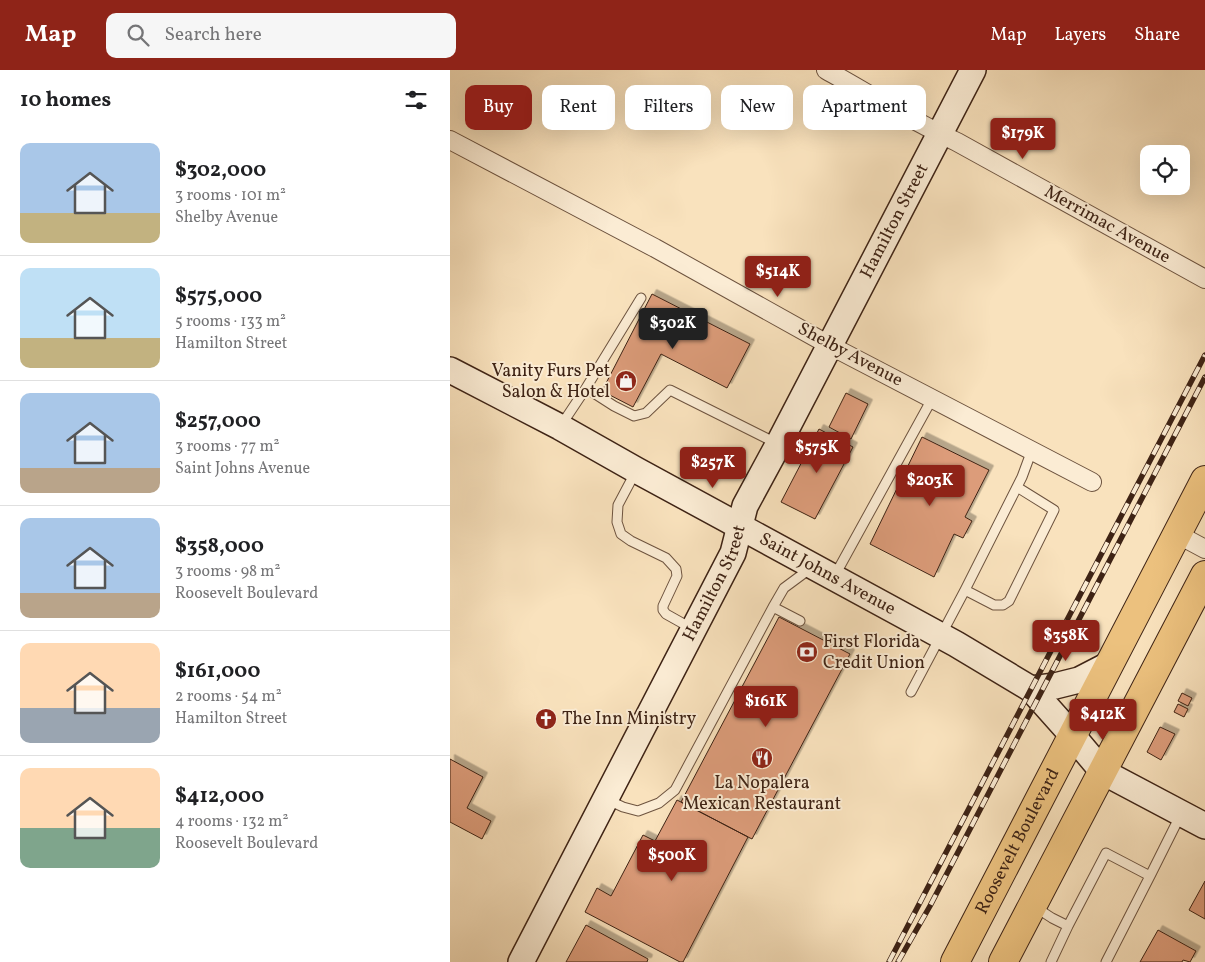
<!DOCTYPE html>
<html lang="en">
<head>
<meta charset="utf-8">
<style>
	:root { --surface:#fff; --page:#f6f6f6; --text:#202124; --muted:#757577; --line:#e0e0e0; --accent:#8f2418 }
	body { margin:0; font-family:Vollkorn,serif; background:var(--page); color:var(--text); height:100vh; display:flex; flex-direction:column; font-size:19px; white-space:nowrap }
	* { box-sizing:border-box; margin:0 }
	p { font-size:16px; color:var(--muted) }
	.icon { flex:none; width:28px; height:28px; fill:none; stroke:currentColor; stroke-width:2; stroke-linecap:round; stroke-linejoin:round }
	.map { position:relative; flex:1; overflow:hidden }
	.drawer { display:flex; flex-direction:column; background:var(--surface); width:450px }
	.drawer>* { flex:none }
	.top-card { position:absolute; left:15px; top:15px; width:475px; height:45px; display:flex; gap:10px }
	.fabs { position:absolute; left:690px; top:75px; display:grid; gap:10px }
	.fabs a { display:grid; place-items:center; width:50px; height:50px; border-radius:10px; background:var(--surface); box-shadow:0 5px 20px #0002; font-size:25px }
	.price { position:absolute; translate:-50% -42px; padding:0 11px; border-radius:5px; background:var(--accent); color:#fff; font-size:16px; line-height:32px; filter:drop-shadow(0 1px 2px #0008) }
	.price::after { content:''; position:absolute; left:50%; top:30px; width:15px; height:11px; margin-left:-8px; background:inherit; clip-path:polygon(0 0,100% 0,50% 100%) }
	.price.active { background:#222; color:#fff }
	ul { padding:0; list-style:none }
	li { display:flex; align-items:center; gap:15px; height:125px; padding:0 20px }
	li+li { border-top:1px solid var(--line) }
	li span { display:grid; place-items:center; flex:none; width:140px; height:100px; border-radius:10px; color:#555 }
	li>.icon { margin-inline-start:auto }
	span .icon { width:60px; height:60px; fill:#fffc; stroke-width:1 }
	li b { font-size:21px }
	h2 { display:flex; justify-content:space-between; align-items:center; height:60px; padding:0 20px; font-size:21px }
	.tag { padding:0 18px; border-radius:10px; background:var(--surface); box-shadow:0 5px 20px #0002; font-size:18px; line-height:45px }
	.tag.active { background:var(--accent); color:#fff }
	header { display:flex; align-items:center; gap:30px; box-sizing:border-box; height:70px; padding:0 25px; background:var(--accent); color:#fff }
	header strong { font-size:24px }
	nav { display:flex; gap:28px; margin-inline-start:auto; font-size:18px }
	.search { width:350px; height:45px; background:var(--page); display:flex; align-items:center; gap:12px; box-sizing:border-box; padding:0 18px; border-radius:10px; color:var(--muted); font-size:19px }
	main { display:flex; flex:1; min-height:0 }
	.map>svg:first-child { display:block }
	.building { fill:#dc9c7a; stroke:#3e2315; filter:url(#shadow) }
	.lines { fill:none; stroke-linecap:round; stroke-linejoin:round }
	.lane-casing { stroke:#6d533f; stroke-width:11 }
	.street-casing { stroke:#6d533f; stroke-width:20 }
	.secondary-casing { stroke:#3e2315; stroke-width:28 }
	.highway-casing { stroke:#3e2315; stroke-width:30 }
	.lane { stroke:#fbecd4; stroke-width:9 }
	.street { stroke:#fbecd4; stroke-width:18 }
	.secondary { stroke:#fbecd4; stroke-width:25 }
	.highway { stroke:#ecc17e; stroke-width:28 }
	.rail-casing { stroke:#3e2315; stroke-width:5.5 }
	.rail { stroke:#fbecd4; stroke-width:4; stroke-dasharray:11; stroke-linecap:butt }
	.labels { text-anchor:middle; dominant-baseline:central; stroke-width:4; stroke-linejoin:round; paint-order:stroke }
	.street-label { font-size:18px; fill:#3e2315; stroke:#fbecd4 }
	.poi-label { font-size:18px; fill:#3e2315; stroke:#fbecd4; text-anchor:start }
</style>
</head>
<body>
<header>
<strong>Map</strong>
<div class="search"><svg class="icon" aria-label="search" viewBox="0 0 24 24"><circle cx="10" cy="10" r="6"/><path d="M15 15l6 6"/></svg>Search here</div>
<nav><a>Map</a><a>Layers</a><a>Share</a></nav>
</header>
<main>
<section class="drawer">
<h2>10 homes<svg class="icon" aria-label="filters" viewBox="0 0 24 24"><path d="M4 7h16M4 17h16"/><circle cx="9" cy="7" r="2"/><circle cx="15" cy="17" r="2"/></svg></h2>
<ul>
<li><span style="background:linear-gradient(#a9c7e8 70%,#c2b280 0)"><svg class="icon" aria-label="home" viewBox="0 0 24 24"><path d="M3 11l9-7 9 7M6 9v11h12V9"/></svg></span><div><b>$302,000</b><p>3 rooms · 101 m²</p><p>Shelby Avenue</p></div></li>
<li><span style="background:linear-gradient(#bfe0f5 70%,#c2b280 0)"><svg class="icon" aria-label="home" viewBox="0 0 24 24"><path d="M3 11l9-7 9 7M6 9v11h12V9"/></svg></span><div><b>$575,000</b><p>5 rooms · 133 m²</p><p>Hamilton Street</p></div></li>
<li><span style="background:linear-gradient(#a9c7e8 75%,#b9a48a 0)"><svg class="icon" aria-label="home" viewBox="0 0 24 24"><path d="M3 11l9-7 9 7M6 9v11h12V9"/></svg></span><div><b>$257,000</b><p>3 rooms · 77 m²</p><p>Saint Johns Avenue</p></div></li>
<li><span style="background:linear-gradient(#a9c7e8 75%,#b9a48a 0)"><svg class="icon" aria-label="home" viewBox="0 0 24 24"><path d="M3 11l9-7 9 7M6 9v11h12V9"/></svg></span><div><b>$358,000</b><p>3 rooms · 98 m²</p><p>Roosevelt Boulevard</p></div></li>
<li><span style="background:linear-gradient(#ffd9b3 65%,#9aa5b1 0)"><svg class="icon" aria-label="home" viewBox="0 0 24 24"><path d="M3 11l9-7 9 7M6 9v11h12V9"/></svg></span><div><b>$161,000</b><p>2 rooms · 54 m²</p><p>Hamilton Street</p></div></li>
<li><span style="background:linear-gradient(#ffd9b3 60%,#7fa58c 0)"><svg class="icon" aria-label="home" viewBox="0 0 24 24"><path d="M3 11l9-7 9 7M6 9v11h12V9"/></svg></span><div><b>$412,000</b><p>4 rooms · 132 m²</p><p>Roosevelt Boulevard</p></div></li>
</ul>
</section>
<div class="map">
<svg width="755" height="892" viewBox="0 0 755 892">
	<defs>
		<filter id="shadow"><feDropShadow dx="4.5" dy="-4.5" stdDeviation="0" flood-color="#0004"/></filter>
	</defs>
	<rect width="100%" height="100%" fill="#f9e2bd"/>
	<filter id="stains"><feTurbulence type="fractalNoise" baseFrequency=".004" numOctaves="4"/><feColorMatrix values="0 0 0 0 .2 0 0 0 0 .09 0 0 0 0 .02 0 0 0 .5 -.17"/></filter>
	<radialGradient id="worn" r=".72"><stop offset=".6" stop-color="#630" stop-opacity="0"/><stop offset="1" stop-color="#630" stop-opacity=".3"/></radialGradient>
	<path class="building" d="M202,224L300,274L277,318L211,284L183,337L152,321Z
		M396,323L418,334L401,369L379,357Z
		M369,359L403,377L365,449L331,432Z
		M472,367L539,400L515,447L522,451L513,468L504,464L484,507L420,474Z
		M329,547L400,584L302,769L231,732Z
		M732,623L742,628L738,636L728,631Z
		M728,634L738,639L734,647L724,642Z
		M710,657L725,664L711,690L697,682Z
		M0,689L33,707L17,738L41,751L32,769L0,752Z
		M227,730L298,767L233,892H230L135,842L147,818L161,826L193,765L205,771Z
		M755,811V849L739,840Z
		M136,855L198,889L197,892H116Z
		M708,860L746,881L740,892L733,890L732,892H690Z"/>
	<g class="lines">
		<g class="lane-casing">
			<path id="lane" d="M136,318L164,336L184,346L196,343L220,320L326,373
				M110,357L136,318L191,228
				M186,401L168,435L167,452L171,464L181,471L216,488L226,499L227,506L213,536V540L216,544L241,558
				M384,507L482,329
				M515,520L544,535H553L559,531L604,440L567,417
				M323,537L350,551
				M461,622L515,520L572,407L582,380
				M158,730L173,737L188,741L209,733L225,720L323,537L334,518L361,498
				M585,837L602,848L618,856L656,783L700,806L731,744
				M601,892L618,856
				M656,892L700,806"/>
		</g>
		<g class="street-casing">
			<path id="street" d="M376,0C419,24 462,51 507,72L755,209
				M0,70L205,178L379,275L642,412
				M727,464L755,479"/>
		</g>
		<g class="secondary-casing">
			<g id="secondary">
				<path id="s1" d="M0,300L110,357L186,400L506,574L581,619L622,665L653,702L755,756"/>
				<path d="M581,619L605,616L629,610L660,594"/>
				<path id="s2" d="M71,892L283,483L295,436L328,375L523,0"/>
			</g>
		</g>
		<g class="highway-casing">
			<g id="highway">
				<path id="s3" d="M505,892L755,410"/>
				<path d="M553,892L755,505"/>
			</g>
		</g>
		<use href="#lane" class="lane"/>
		<use href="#street" class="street"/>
		<use href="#secondary" class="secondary"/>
		<use href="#highway" class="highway"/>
		<g class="rail-casing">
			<path id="rail" d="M439,892L755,285
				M448,892L480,836L755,307"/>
		</g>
		<use href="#rail" class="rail"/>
	</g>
	<defs>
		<g id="shop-disc" transform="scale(1.125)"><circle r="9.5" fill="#8f2418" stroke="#fbecd4"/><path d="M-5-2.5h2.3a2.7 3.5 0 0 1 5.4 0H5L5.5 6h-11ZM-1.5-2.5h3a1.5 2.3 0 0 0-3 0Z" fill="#fff"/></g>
		<g id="bank-disc" transform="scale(1.125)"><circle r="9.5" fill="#8f2418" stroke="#fbecd4"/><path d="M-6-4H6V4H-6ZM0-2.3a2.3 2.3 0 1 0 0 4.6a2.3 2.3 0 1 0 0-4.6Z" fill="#fff"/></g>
		<g id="church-disc" transform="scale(1.125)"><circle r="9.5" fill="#8f2418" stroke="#fbecd4"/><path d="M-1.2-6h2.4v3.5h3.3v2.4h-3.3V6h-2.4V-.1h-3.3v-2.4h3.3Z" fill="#fff"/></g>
		<g id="restaurant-disc" transform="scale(1.125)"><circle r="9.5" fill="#8f2418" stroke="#fbecd4"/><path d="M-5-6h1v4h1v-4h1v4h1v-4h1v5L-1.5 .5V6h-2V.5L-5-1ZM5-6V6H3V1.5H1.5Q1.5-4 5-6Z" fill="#fff"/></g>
	</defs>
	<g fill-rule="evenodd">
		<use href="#shop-disc" x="176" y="311"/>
		<use href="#bank-disc" x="357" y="582"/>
		<use href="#church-disc" x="96" y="649"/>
		<use href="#restaurant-disc" x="312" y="688"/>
	</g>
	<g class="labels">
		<g class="street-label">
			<text stroke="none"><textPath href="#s2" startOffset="831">Hamilton Street</textPath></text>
			<text transform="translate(657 155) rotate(29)">Merrimac Avenue</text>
			<text transform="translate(400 285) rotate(28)">Shelby Avenue</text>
			<text stroke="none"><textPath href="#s1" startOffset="429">Saint Johns Avenue</textPath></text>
			<text stroke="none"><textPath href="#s2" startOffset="426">Hamilton Street</textPath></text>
			<text stroke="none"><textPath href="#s3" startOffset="136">Roosevelt Boulevard</textPath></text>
		</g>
		<g class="poi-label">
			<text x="160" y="301" text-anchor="end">Vanity Furs Pet<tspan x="160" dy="21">Salon &amp; Hotel</tspan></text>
			<text x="373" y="572">First Florida<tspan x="373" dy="21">Credit Union</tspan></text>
			<text x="112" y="649">The Inn Ministry</text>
			<text x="312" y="713" text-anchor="middle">La Nopalera<tspan x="312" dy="21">Mexican Restaurant</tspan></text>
		</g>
	</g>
	<rect width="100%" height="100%" filter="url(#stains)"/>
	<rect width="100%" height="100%" fill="url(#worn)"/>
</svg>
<div class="fabs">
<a><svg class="icon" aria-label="locate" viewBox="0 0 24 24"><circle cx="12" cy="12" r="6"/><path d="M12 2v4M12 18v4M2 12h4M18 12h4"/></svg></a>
</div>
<b class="price" style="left:573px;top:90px">$179K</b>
<b class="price" style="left:328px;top:228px">$514K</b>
<b class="price active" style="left:223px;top:280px">$302K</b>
<b class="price" style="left:367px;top:404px">$575K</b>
<b class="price" style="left:263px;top:419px">$257K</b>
<b class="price" style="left:480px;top:437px">$203K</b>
<b class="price" style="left:616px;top:592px">$358K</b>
<b class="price" style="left:316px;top:658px">$161K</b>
<b class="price" style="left:653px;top:671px">$412K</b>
<b class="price" style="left:222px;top:812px">$500K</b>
<div class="top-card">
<a class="tag active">Buy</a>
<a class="tag">Rent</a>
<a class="tag">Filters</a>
<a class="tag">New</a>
<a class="tag">Apartment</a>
</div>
</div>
</main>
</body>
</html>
